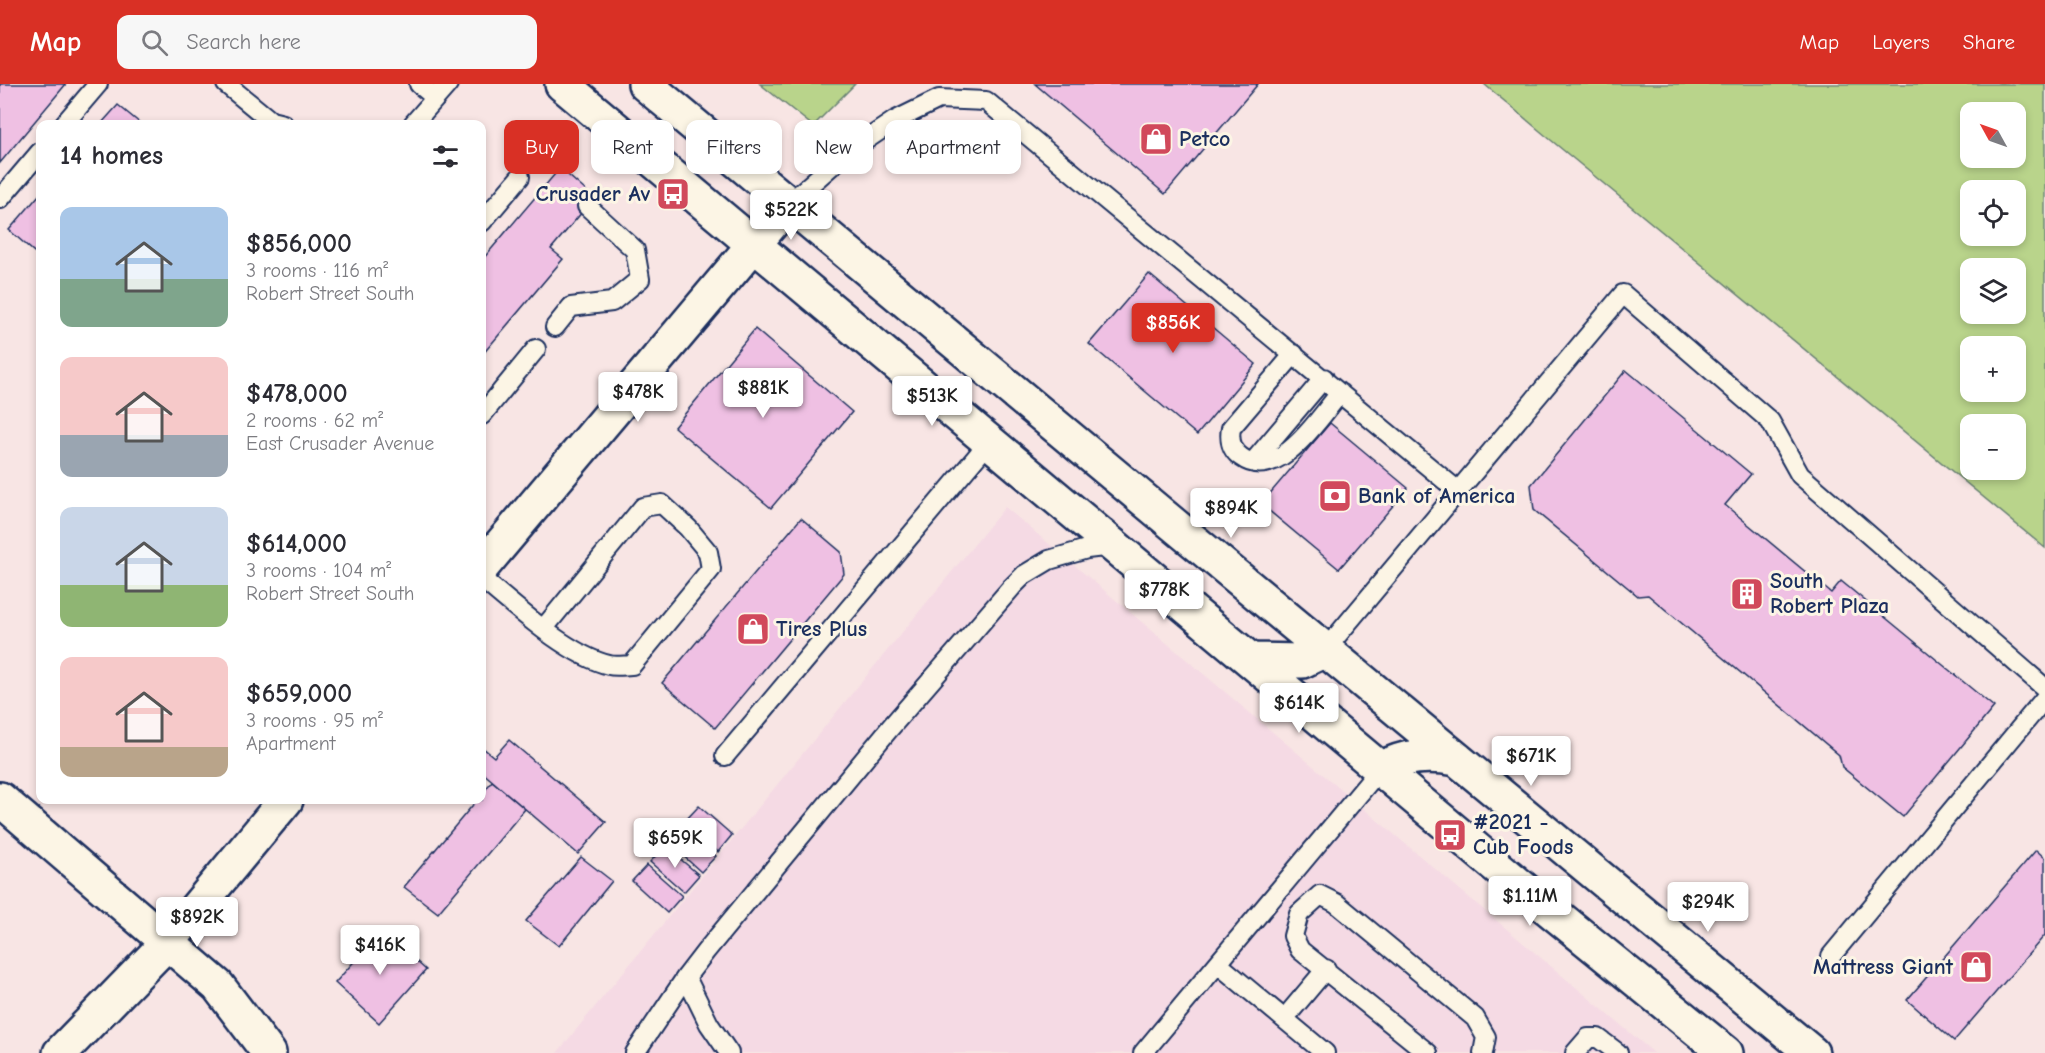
<!DOCTYPE html>
<html lang="en">
<head>
<meta charset="utf-8">
<style>
	:root { --surface:#fff; --page:#f7f7f7; --text:#2b2b33; --muted:#7c7c81; --accent:#d93025 }
	body { margin:0; font-family:"Comic Neue",sans-serif; background:var(--page); color:var(--text); height:100vh; display:flex; flex-direction:column; font-size:22px; white-space:nowrap }
	* { box-sizing:border-box; margin:0 }
	p { font-size:20px; color:var(--muted) }
	.icon { flex:none; width:33px; height:33px; fill:none; stroke:currentColor; stroke-width:2; stroke-linecap:round; stroke-linejoin:round }
	.map { position:relative; flex:1; overflow:hidden }
	.panel { position:absolute; left:36px; top:36px; width:450px; height:684px; display:flex; flex-direction:column; background:var(--surface); border-radius:12px; box-shadow:0 3px 9px #0003 }
	.panel>* { flex:none }
	.guide { position:absolute; left:504px; top:36px; width:570px; height:54px; display:flex; gap:12px }
	.needle { width:39px; rotate:310deg }
	.fabs { position:absolute; left:1960px; top:18px; display:grid; gap:12px }
	.fabs a { display:grid; place-items:center; width:66px; height:66px; border-radius:12px; background:var(--surface); box-shadow:0 3px 9px #0003; font-size:30px }
	.price { position:absolute; translate:-50% -51px; padding:0 14px; border-radius:6px; background:#fff; color:#222; font-size:20px; line-height:39px; filter:drop-shadow(0 2px 3px #0008) }
	.price::after { content:''; position:absolute; left:50%; top:36px; width:18px; height:14px; margin-left:-9px; background:inherit; clip-path:polygon(0 0,100% 0,50% 100%) }
	.price.on { background:var(--accent); color:#fff }
	ul { padding:0; list-style:none }
	li { display:flex; align-items:center; gap:18px; height:150px; padding:0 24px }
	li span { display:grid; place-items:center; flex:none; width:168px; height:120px; border-radius:12px; color:#555 }
	li>.icon { margin-inline-start:auto }
	span .icon { width:72px; height:72px; fill:#fffc; stroke-width:1 }
	li b { font-size:26px }
	h2 { display:flex; justify-content:space-between; align-items:center; height:72px; padding:0 24px; font-size:26px }
	.pill { padding:0 21px; border-radius:12px; background:var(--surface); box-shadow:0 3px 9px #0003; font-size:21px; line-height:54px }
	.pill.on { background:var(--accent); color:#fff }
	header { display:flex; align-items:center; gap:36px; box-sizing:border-box; height:84px; padding:0 30px; background:var(--accent); color:#fff }
	header strong { font-size:28px }
	nav { display:flex; gap:33px; margin-inline-start:auto; font-size:21px }
	.search { width:420px; height:54px; background:var(--page); display:flex; align-items:center; gap:15px; box-sizing:border-box; padding:0 21px; border-radius:12px; color:var(--muted); font-size:22px }
	.map>svg:first-child { display:block }
	.built { fill:#f5dae4 }
	.green { fill:#b9d48b; stroke:#6a8274; stroke-width:1.5; fill-rule:evenodd }
	.building { fill:#efc0e3; stroke:#1b2f5e; stroke-width:1.5 }
	.lines { fill:none; stroke-linecap:round; stroke-linejoin:round }
	.service-casing { stroke:#1b2f5e; stroke-width:22 }
	.minor-casing { stroke:#1b2f5e; stroke-width:38 }
	.secondary-casing { stroke:#1b2f5e; stroke-width:38 }
	.service { stroke:#fcf5e5; stroke-width:18 }
	.minor { stroke:#fcf5e5; stroke-width:33 }
	.secondary { stroke:#fcf5e5; stroke-width:33 }
	.labels { text-anchor:middle; dominant-baseline:central; stroke-width:6; stroke-linejoin:round; paint-order:stroke }
	.poi-label { font-size:22px; font-weight:bold; fill:#1b2f5e; stroke:#fcf5e5; text-anchor:start }
</style>
</head>
<body>
<header>
<strong>Map</strong>
<div class="search"><svg class="icon" aria-label="search" viewBox="0 0 24 24"><circle cx="10" cy="10" r="6"/><path d="M15 15l6 6"/></svg>Search here</div>
<nav><a>Map</a><a>Layers</a><a>Share</a></nav>
</header>
<div class="map">
<svg width="2045" height="969" viewBox="0 0 2045 969">
	<rect width="100%" height="100%" fill="#f8e5e4"/>
	<filter id="ink" filterUnits="userSpaceOnUse"><feTurbulence type="fractalNoise" baseFrequency=".0167" numOctaves="2"/><feDisplacementMap in="SourceGraphic" scale="12" xChannelSelector="R" yChannelSelector="G"/><feConvolveMatrix kernelMatrix="1 2 1 2 8 2 1 2 1" color-interpolation-filters="sRGB"/></filter>
	<g filter="url(#ink)">
		<path class="built" d="M1005,423L1654,969H557Z"/>
		<path class="green" d="M760,0H855L813,42Z
			M1484,0H2045V464L1546,52ZM1971,28H2016V74H1971ZM1971,106H2016V152H1971ZM1971,184H2016V230H1971ZM1971,262H2016V308H1971ZM1971,340H2016V386H1971Z"/>
		<path class="building" d="M0,0H66L0,79Z
			M1035,0H1258L1165,110Z
			M118,21L141,40H101Z
			M560,84L594,114L551,165L563,175L482,271V176Z
			M40,110V173L9,146Z
			M1149,190L1256,280L1197,351L1089,260Z
			M755,245L852,328L771,424L674,343Z
			M1626,286L1751,390L1725,421L1831,509L1841,497L1994,623L1903,733L1842,683L1839,671L1648,511L1638,512L1534,426L1531,401Z
			M1330,339L1408,404L1339,485L1261,420Z
			M801,434L841,468L844,490L715,644L662,599Z
			M509,656L606,738L578,770L482,688V666L483,664L494,673Z
			M492,697L525,725L438,829L404,803L477,716H482V710Z
			M699,722L732,751L718,768L684,738Z
			M683,743L716,772L701,788L668,758Z
			M665,762L699,791L684,808L650,778Z
			M2036,766L2045,774V851L1954,957L1907,916Z
			M581,773L612,797L559,862L526,837Z
			M647,781L682,812L667,829L632,797Z
			M382,846L426,886L379,939L335,899Z"/>
		<g class="lines">
			<g class="service-casing">
				<path id="service" d="M226,0L271,37L283,40
					M419,0L436,14
					M64,40L98,0
					M413,40L448,0
					M0,115L40,68
					M788,120L845,70L894,37L939,15L986,17L1458,407
					M482,138L520,93
					M555,243L571,223L612,218L640,195L635,166L587,122
					M1294,270L1231,344C1229,355 1231,366 1241,373C1278,400 1320,333 1340,309
					M482,331L536,265
					M1253,378L1324,294
					M482,495C515,522 567,571 609,581C616,583 625,581 632,581L711,485L708,468L688,444L662,420L643,423L544,544
					M1325,566L1623,210L1770,337L1800,391L2045,604
					M725,672L989,358
					M1831,872L2045,614
					M1218,880L1325,969
					M686,893L709,940L729,969
					M1284,935L1326,885
					M635,969L686,893L706,867L890,644L1012,503L1024,491L1049,476L1087,465L1112,462
					M1143,969L1380,685
					M1428,969L1300,866L1293,852L1299,830L1320,811L1336,819L1475,934L1486,953L1483,969
					M1575,969L1588,954H1598L1618,969"/>
			</g>
			<g class="minor-casing">
				<path id="minor" d="M482,483L788,120
					M0,715L218,902L269,969
					M60,969L168,858L286,716"/>
			</g>
			<g class="secondary-casing">
				<path id="secondary" d="M562,0L1519,801L1726,969
					M645,0L1173,440L1812,969
					M1250,576L1302,577L1325,566
					M1380,685C1405,671 1429,670 1457,675"/>
			</g>
			<use href="#service" class="service"/>
			<use href="#minor" class="minor"/>
			<use href="#secondary" class="secondary"/>
		</g>
	</g>
	<defs>
		<g id="shop-square" transform="scale(1.725)"><rect x="-9" y="-9" width="18" height="18" rx="4" fill="#d1495b" stroke="#fcf5e5"/><path d="M-5-2.5h2.3a2.7 3.5 0 0 1 5.4 0H5L5.5 6h-11ZM-1.5-2.5h3a1.5 2.3 0 0 0-3 0Z" fill="#fff"/></g>
		<g id="bus-square" transform="scale(1.725)"><rect x="-9" y="-9" width="18" height="18" rx="4" fill="#d1495b" stroke="#fcf5e5"/><path d="M-5-6H5V4H4V6H2V4H-2V6H-4V4H-5ZM-3.5-4V0h7V-4ZM-3.5 1.2v1.5H-2V1.2ZM2 1.2v1.5H3.5V1.2Z" fill="#fff"/></g>
		<g id="bank-square" transform="scale(1.725)"><rect x="-9" y="-9" width="18" height="18" rx="4" fill="#d1495b" stroke="#fcf5e5"/><path d="M-6-4H6V4H-6ZM0-2.3a2.3 2.3 0 1 0 0 4.6a2.3 2.3 0 1 0 0-4.6Z" fill="#fff"/></g>
		<g id="building-square" transform="scale(1.725)"><rect x="-9" y="-9" width="18" height="18" rx="4" fill="#d1495b" stroke="#fcf5e5"/><path d="M-4-6H4V6H1V3H-1V6H-4ZM-2.5-4.3h1.7v1.8h-1.7ZM.8-4.3h1.7v1.8H.8ZM-2.5-1h1.7V.8h-1.7ZM.8-1h1.7V.8H.8Z" fill="#fff"/></g>
	</defs>
	<g fill-rule="evenodd">
		<use href="#shop-square" x="1156" y="55"/>
		<use href="#bus-square" x="673" y="110"/>
		<use href="#bank-square" x="1335" y="412"/>
		<use href="#building-square" x="1747" y="510"/>
		<use href="#shop-square" x="753" y="545"/>
		<use href="#bus-square" x="1450" y="751"/>
		<use href="#shop-square" x="1976" y="883"/>
	</g>
	<g class="labels">
		<g class="poi-label">
			<text x="1179" y="55">Petco</text>
			<text x="650" y="110" text-anchor="end">Crusader Av</text>
			<text x="1358" y="412">Bank of America</text>
			<text x="1770" y="497">South<tspan x="1770" dy="25">Robert Plaza</tspan></text>
			<text x="776" y="545">Tires Plus</text>
			<text x="1473" y="738">#2021 -<tspan x="1473" dy="25">Cub Foods</tspan></text>
			<text x="1953" y="883" text-anchor="end">Mattress Giant</text>
		</g>
	</g>
</svg>
<div class="fabs">
<a><svg class="needle" viewBox="-14 -14 28 28"><path d="M0-13l5 13h-10z" fill="#e53935"/><path d="M0 13l5-13h-10z" fill="#7c7c81"/></svg></a>
<a><svg class="icon" aria-label="locate" viewBox="0 0 24 24"><circle cx="12" cy="12" r="6"/><path d="M12 2v4M12 18v4M2 12h4M18 12h4"/></svg></a>
<a><svg class="icon" aria-label="layers" viewBox="0 0 24 24"><path d="M12 4l9 5-9 5-9-5zM3 14l9 5 9-5"/></svg></a>
<a>+</a>
<a>−</a>
</div>
<b class="price" style="left:791px;top:157px">$522K</b>
<b class="price on" style="left:1173px;top:270px">$856K</b>
<b class="price" style="left:763px;top:335px">$881K</b>
<b class="price" style="left:638px;top:339px">$478K</b>
<b class="price" style="left:932px;top:343px">$513K</b>
<b class="price" style="left:1231px;top:455px">$894K</b>
<b class="price" style="left:1164px;top:537px">$778K</b>
<b class="price" style="left:1299px;top:650px">$614K</b>
<b class="price" style="left:1531px;top:703px">$671K</b>
<b class="price" style="left:675px;top:785px">$659K</b>
<b class="price" style="left:1530px;top:843px">$1.11M</b>
<b class="price" style="left:1708px;top:849px">$294K</b>
<b class="price" style="left:197px;top:864px">$892K</b>
<b class="price" style="left:380px;top:892px">$416K</b>
<div class="guide">
<a class="pill on">Buy</a>
<a class="pill">Rent</a>
<a class="pill">Filters</a>
<a class="pill">New</a>
<a class="pill">Apartment</a>
</div>
<section class="panel">
<h2>14 homes<svg class="icon" aria-label="filters" viewBox="0 0 24 24"><path d="M4 7h16M4 17h16"/><circle cx="9" cy="7" r="2"/><circle cx="15" cy="17" r="2"/></svg></h2>
<ul>
<li><span style="background:linear-gradient(#a9c7e8 60%,#7fa58c 0)"><svg class="icon" aria-label="home" viewBox="0 0 24 24"><path d="M3 11l9-7 9 7M6 9v11h12V9"/></svg></span><div><b>$856,000</b><p>3 rooms · 116 m²</p><p>Robert Street South</p></div></li>
<li><span style="background:linear-gradient(#f6c9c9 65%,#9aa5b1 0)"><svg class="icon" aria-label="home" viewBox="0 0 24 24"><path d="M3 11l9-7 9 7M6 9v11h12V9"/></svg></span><div><b>$478,000</b><p>2 rooms · 62 m²</p><p>East Crusader Avenue</p></div></li>
<li><span style="background:linear-gradient(#c9d6e8 65%,#8fb573 0)"><svg class="icon" aria-label="home" viewBox="0 0 24 24"><path d="M3 11l9-7 9 7M6 9v11h12V9"/></svg></span><div><b>$614,000</b><p>3 rooms · 104 m²</p><p>Robert Street South</p></div></li>
<li><span style="background:linear-gradient(#f6c9c9 75%,#b9a48a 0)"><svg class="icon" aria-label="home" viewBox="0 0 24 24"><path d="M3 11l9-7 9 7M6 9v11h12V9"/></svg></span><div><b>$659,000</b><p>3 rooms · 95 m²</p><p>Apartment</p></div></li>
</ul>
</section>
</div>
</body>
</html>
